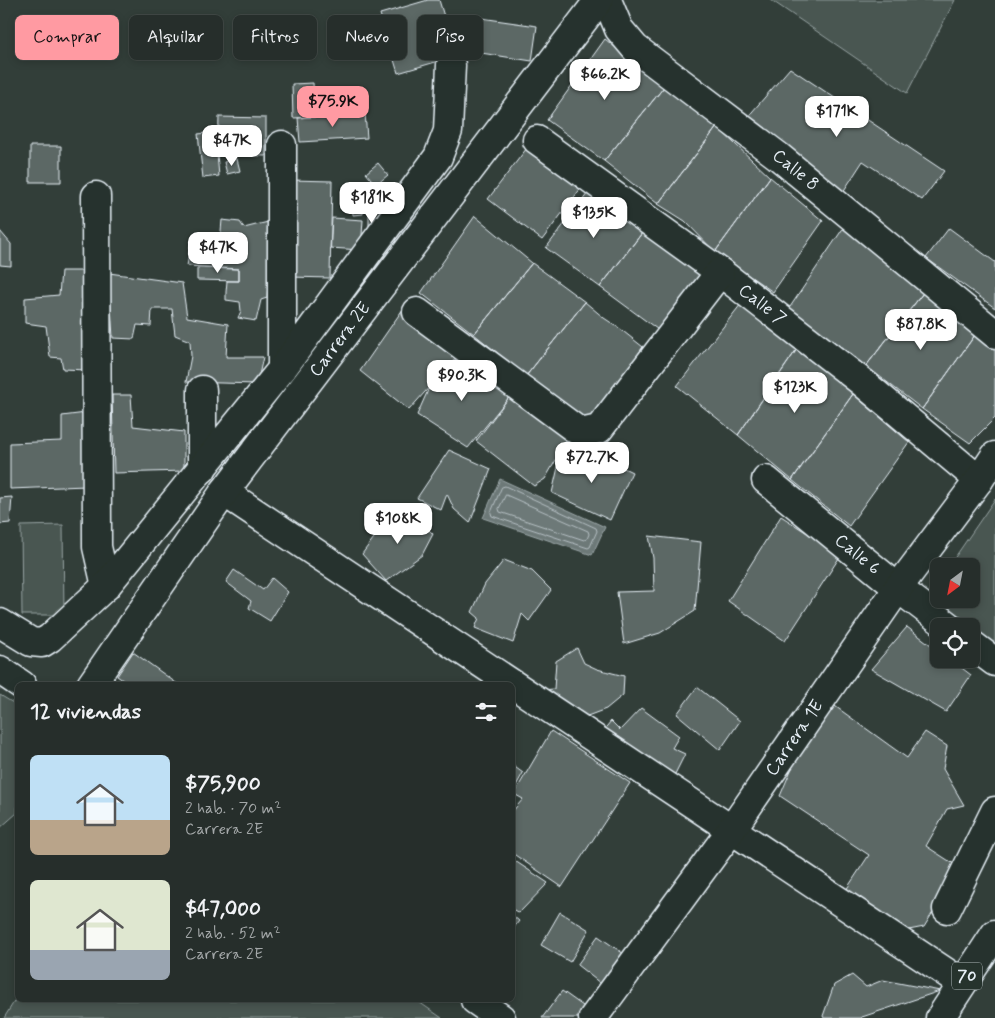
<!DOCTYPE html>
<html lang="es">
<head>
<meta charset="utf-8">
<style>
	:root { --surface:#262e2b; --page:#2e3633; --text:#f1f3f6; --muted:#a4a8a9; --line:#424a47; --accent:#ff9aa2 }
	body { margin:0; font-family:Mynerve,sans-serif; background:var(--page); color:var(--text); height:100vh; display:flex; flex-direction:column; font-size:19px; white-space:nowrap }
	* { box-sizing:border-box; margin:0 }
	p { font-size:16px; color:var(--muted) }
	.icon { flex:none; width:28px; height:28px; fill:none; stroke:currentColor; stroke-width:2; stroke-linecap:round; stroke-linejoin:round }
	.map { position:relative; flex:1; overflow:hidden }
	.panel { position:absolute; left:15px; top:682px; width:500px; height:320px; display:flex; flex-direction:column; background:var(--surface); border-radius:8px; box-shadow:0 2px 8px #0003,0 0 0 1px var(--line) }
	.panel>* { flex:none }
	.top-card { position:absolute; left:15px; top:15px; width:500px; height:45px; display:flex; gap:10px }
	.needle { width:32px; rotate:212deg }
	.fabs { position:absolute; left:930px; top:558px; display:grid; gap:10px }
	.fabs a { display:grid; place-items:center; width:50px; height:50px; border-radius:8px; background:var(--surface); box-shadow:0 2px 8px #0003,0 0 0 1px var(--line); font-size:25px }
	.price { position:absolute; translate:-50% -42px; padding:0 11px; border-radius:10px; background:#fff; color:#222; font-size:16px; line-height:32px; filter:drop-shadow(0 1px 2px #0008) }
	.price::after { content:''; position:absolute; left:50%; top:30px; width:15px; height:11px; margin-left:-8px; background:inherit; clip-path:polygon(0 0,100% 0,50% 100%) }
	.price.selected { background:var(--accent); color:#111 }
	ul { padding:0; list-style:none }
	li { display:flex; align-items:center; gap:15px; height:125px; padding:0 15px }
	li span { display:grid; place-items:center; flex:none; width:140px; height:100px; border-radius:8px; color:#555 }
	li>.icon { margin-inline-start:auto }
	span .icon { width:60px; height:60px; fill:#fffc; stroke-width:1 }
	li b { font-size:21px }
	h2 { display:flex; justify-content:space-between; align-items:center; height:60px; padding:0 15px; font-size:21px }
	.pill { padding:0 18px; border-radius:8px; background:var(--surface); box-shadow:0 2px 8px #0003,0 0 0 1px var(--line); font-size:18px; line-height:45px }
	.pill.selected { background:var(--accent); color:#111 }
	.map>svg:first-child { display:block }
	.green { fill:#495651; stroke:#98a4a4 }
	.water { fill:#6d7978; stroke:#9ea9ab }
	.lines { fill:none; stroke-linecap:round; stroke-linejoin:round }
	.shore { stroke:#b7c1c5; stroke-width:1 }
	.building { fill:#5c6865; stroke:#e8f1f8 }
	.minor-casing { stroke:#e8f1f8; stroke-width:31 }
	.highway-casing { stroke:#e8f1f8; stroke-width:31 }
	.minor { stroke:#26332d; stroke-width:28 }
	.highway { stroke:#26332d; stroke-width:28 }
	.labels { text-anchor:middle; dominant-baseline:central; stroke-width:4.5; stroke-linejoin:round; paint-order:stroke }
	.shield { fill:#26332d; stroke:#aeb8bb; stroke-width:1 }
	.shield-label { font-size:16px; font-weight:bold; fill:#e8f1f8 }
	.street-label { font-size:18px; fill:#e8f1f8; stroke:#26332d }
</style>
</head>
<body>
<div class="map">
<svg width="995" height="1018" viewBox="0 0 995 1018">
	<rect width="100%" height="100%" fill="#323e39"/>
	<filter id="ink" filterUnits="userSpaceOnUse"><feTurbulence type="fractalNoise" baseFrequency=".02" numOctaves="2"/><feDisplacementMap in="SourceGraphic" scale="10" xChannelSelector="R" yChannelSelector="G"/><feConvolveMatrix kernelMatrix="1 2 1 2 8 2 1 2 1" color-interpolation-filters="sRGB"/></filter>
	<g filter="url(#ink)">
		<path class="green" d="M771,0H955L907,93Z
			M995,499V644L931,593L939,581V599H971V566H949Z
			M63,525L64,615H22L21,526Z
			M0,695L18,706L17,813L0,828Z
			M17,997L18,1000H416L442,1018H4Z"/>
		<path class="water" d="M500,479L605,527L592,555L483,518Z"/>
		<g class="lines">
			<path class="shore" d="M502,487L505,486L596,528L597,531L590,547L588,548L492,516L491,513Z
				M506,495L588,531L589,534L587,539L584,540L500,512L499,509Z"/>
		</g>
		<path class="building" d="M428,0H439L456,56L398,73L380,14Z
			M467,16L537,26L532,61L462,50Z
			M605,39L664,87L604,161L547,120Z
			M790,68L944,171L922,200L863,161L841,195L746,119Z
			M313,83L315,117L293,118L292,84Z
			M664,87L717,127L658,204L604,161Z
			M365,113L367,138L300,142L298,118Z
			M219,117L266,118V156L218,155Z
			M717,127L770,177L715,252L685,221L658,204Z
			M215,132L219,176L203,178L198,134Z
			M530,144L581,188L542,240L488,199Z
			M30,146H61V182H30Z
			M237,159L240,171L227,174L224,162Z
			M378,163L388,175L376,185L366,173Z
			M770,177L823,221L773,292L715,252Z
			M291,180L332,181L330,278L290,277Z
			M591,189L642,233L600,287L546,248Z
			M363,203V214L353,215L352,204Z
			M369,209H375L374,241L369,240Z
			M475,216L532,263L474,334L421,293Z
			M332,218L363,220L361,250L330,248Z
			M222,220L240,222L244,228L272,221L267,298L261,300L256,321L238,318L241,311L240,302L226,300V292L227,281H239V269L187,266L191,241L220,242Z
			M844,227L923,293L866,366L788,310Z
			M949,228L995,262V308L926,258Z
			M0,231L11,244V266L0,265Z
			M642,233L705,277L661,332L600,287Z
			M532,263L585,302L526,376L474,334Z
			M197,268L239,269V281L197,280Z
			M61,271H88L87,370L63,369L61,358L50,357L46,326L25,323V298L59,295Z
			M109,273L182,283L187,317L228,324L226,357H263L257,384L186,382L191,356L190,341L175,335L172,309H152L151,326L137,325L134,339L113,338Z
			M923,293L975,335L922,409L866,366Z
			M585,302L604,318L619,328L643,347L590,425L526,376Z
			M741,304L797,349L738,435L677,386Z
			M403,309L461,354L448,366L409,410L360,371Z
			M975,335L995,351V418L970,443L922,409Z
			M797,349L853,394L792,480L738,435Z
			M461,354L510,396L468,448L417,415L429,388Z
			M853,394L909,442L849,526L792,480Z
			M112,395H131L133,426L184,432V471L114,473Z
			M510,396L567,441L545,479L534,486L476,441Z
			M86,413V486L10,489V443L62,441V416Z
			M449,450L491,469L470,523L454,509L447,494L441,510L417,498Z
			M595,454L632,472L610,520L552,493L559,463Z
			M12,497L10,523L0,524V498Z
			M411,511L433,534L422,555L386,581L362,554L382,527Z
			M781,516L841,555L785,641L728,601Z
			M649,536L701,542L695,611L660,633L624,644L617,592L654,591L653,558Z
			M504,560L532,571L551,590L529,621L522,614L513,643L475,628L479,618L472,612L485,584Z
			M234,570L263,590L272,578L288,592L270,621L249,608L251,601L226,582Z
			M907,627L939,651V659H950L971,675L946,712L871,669Z
			M577,648L584,663L597,669L624,676L623,695L606,709L582,718L541,690L554,689L556,661Z
			M133,652L179,685H130L117,676Z
			M697,687L740,721L720,750L677,714Z
			M832,704L907,758L925,732L947,746L943,769L964,805L947,809L926,846L960,868L924,927L904,931L846,890L869,855L780,796L797,756Z
			M641,708L679,736L672,748L685,754L673,778L602,732L611,721L620,730Z
			M551,731L630,783L562,887L512,853V812L523,799L514,794Z
			M512,765L523,773L512,793Z
			M512,859L548,883L519,913L512,909Z
			M560,912L589,930L570,962L541,945Z
			M512,915L519,921L512,930Z
			M598,936L627,956L605,987L577,965Z
			M852,975L866,987L883,980L940,991L862,1017L861,1018H824L823,1016L834,985Z
			M562,991L590,1011L585,1018H542Z"/>
		<g class="lines">
			<g class="minor-casing">
				<g id="minor">
					<path id="s1" d="M607,0L619,29L635,48L778,156L995,334"/>
					<path id="s2" d="M537,140L720,272L862,382L979,480"/>
					<path d="M282,145V369"/>
					<path d="M96,196L97,547L106,586"/>
					<path d="M417,312L581,433L599,429L720,272"/>
					<path d="M202,469V390"/>
					<path id="s3" d="M766,480L898,588L948,626"/>
					<path d="M224,492L962,983"/>
					<path d="M0,623L31,642L42,643L50,638L106,586L282,369L438,157L448,131L451,65"/>
					<path d="M971,644L995,662"/>
					<path d="M0,670L22,685"/>
					<path id="s4" d="M91,685L224,492L599,0"/>
					<path d="M947,909L995,811"/>
					<path d="M475,1000L501,1018"/>
					<path id="s5" d="M593,1018L732,829L898,588L979,480L995,456"/>
				</g>
			</g>
			<g class="highway-casing">
				<path id="highway" d="M940,1018L995,934"/>
			</g>
			<use href="#minor" class="minor"/>
			<use href="#highway" class="highway"/>
		</g>
	</g>
	<g class="labels">
		<rect class="shield" x="952" y="962.5" width="30" height="27" rx="4"/>
		<g class="shield-label">
			<text x="967" y="976">70</text>
		</g>
		<g class="street-label">
			<text stroke="none"><textPath href="#s1" startOffset="258">Calle 8</textPath></text>
			<text stroke="none"><textPath href="#s2" startOffset="279">Calle 7</textPath></text>
			<text stroke="none"><textPath href="#s4" startOffset="426">Carrera 2E</textPath></text>
			<text stroke="none"><textPath href="#s3" startOffset="118">Calle 6</textPath></text>
			<text stroke="none"><textPath href="#s5" startOffset="345">Carrera 1E</textPath></text>
		</g>
	</g>
</svg>
<div class="fabs">
<a><svg class="needle" viewBox="-14 -14 28 28"><path d="M0-13l5 13h-10z" fill="#e53935"/><path d="M0 13l5-13h-10z" fill="#a4a8a9"/></svg></a>
<a><svg class="icon" aria-label="locate" viewBox="0 0 24 24"><circle cx="12" cy="12" r="6"/><path d="M12 2v4M12 18v4M2 12h4M18 12h4"/></svg></a>
</div>
<b class="price" style="left:605px;top:101px">$66.2K</b>
<b class="price selected" style="left:333px;top:128px">$75.9K</b>
<b class="price" style="left:837px;top:138px">$171K</b>
<b class="price" style="left:232px;top:167px">$47K</b>
<b class="price" style="left:372px;top:224px">$181K</b>
<b class="price" style="left:594px;top:239px">$135K</b>
<b class="price" style="left:218px;top:274px">$47K</b>
<b class="price" style="left:921px;top:351px">$87.8K</b>
<b class="price" style="left:462px;top:402px">$90.3K</b>
<b class="price" style="left:795px;top:414px">$123K</b>
<b class="price" style="left:592px;top:484px">$72.7K</b>
<b class="price" style="left:398px;top:545px">$108K</b>
<div class="top-card">
<a class="pill selected">Comprar</a>
<a class="pill">Alquilar</a>
<a class="pill">Filtros</a>
<a class="pill">Nuevo</a>
<a class="pill">Piso</a>
</div>
<section class="panel">
<h2>12 viviendas<svg class="icon" aria-label="filters" viewBox="0 0 24 24"><path d="M4 7h16M4 17h16"/><circle cx="9" cy="7" r="2"/><circle cx="15" cy="17" r="2"/></svg></h2>
<ul>
<li><span style="background:linear-gradient(#bfe0f5 65%,#b9a48a 0)"><svg class="icon" aria-label="home" viewBox="0 0 24 24"><path d="M3 11l9-7 9 7M6 9v11h12V9"/></svg></span><div><b>$75,900</b><p>2 hab. · 70 m²</p><p>Carrera 2E</p></div></li>
<li><span style="background:linear-gradient(#dfe7d0 70%,#9aa5b1 0)"><svg class="icon" aria-label="home" viewBox="0 0 24 24"><path d="M3 11l9-7 9 7M6 9v11h12V9"/></svg></span><div><b>$47,000</b><p>2 hab. · 52 m²</p><p>Carrera 2E</p></div></li>
</ul>
</section>
</div>
</body>
</html>
